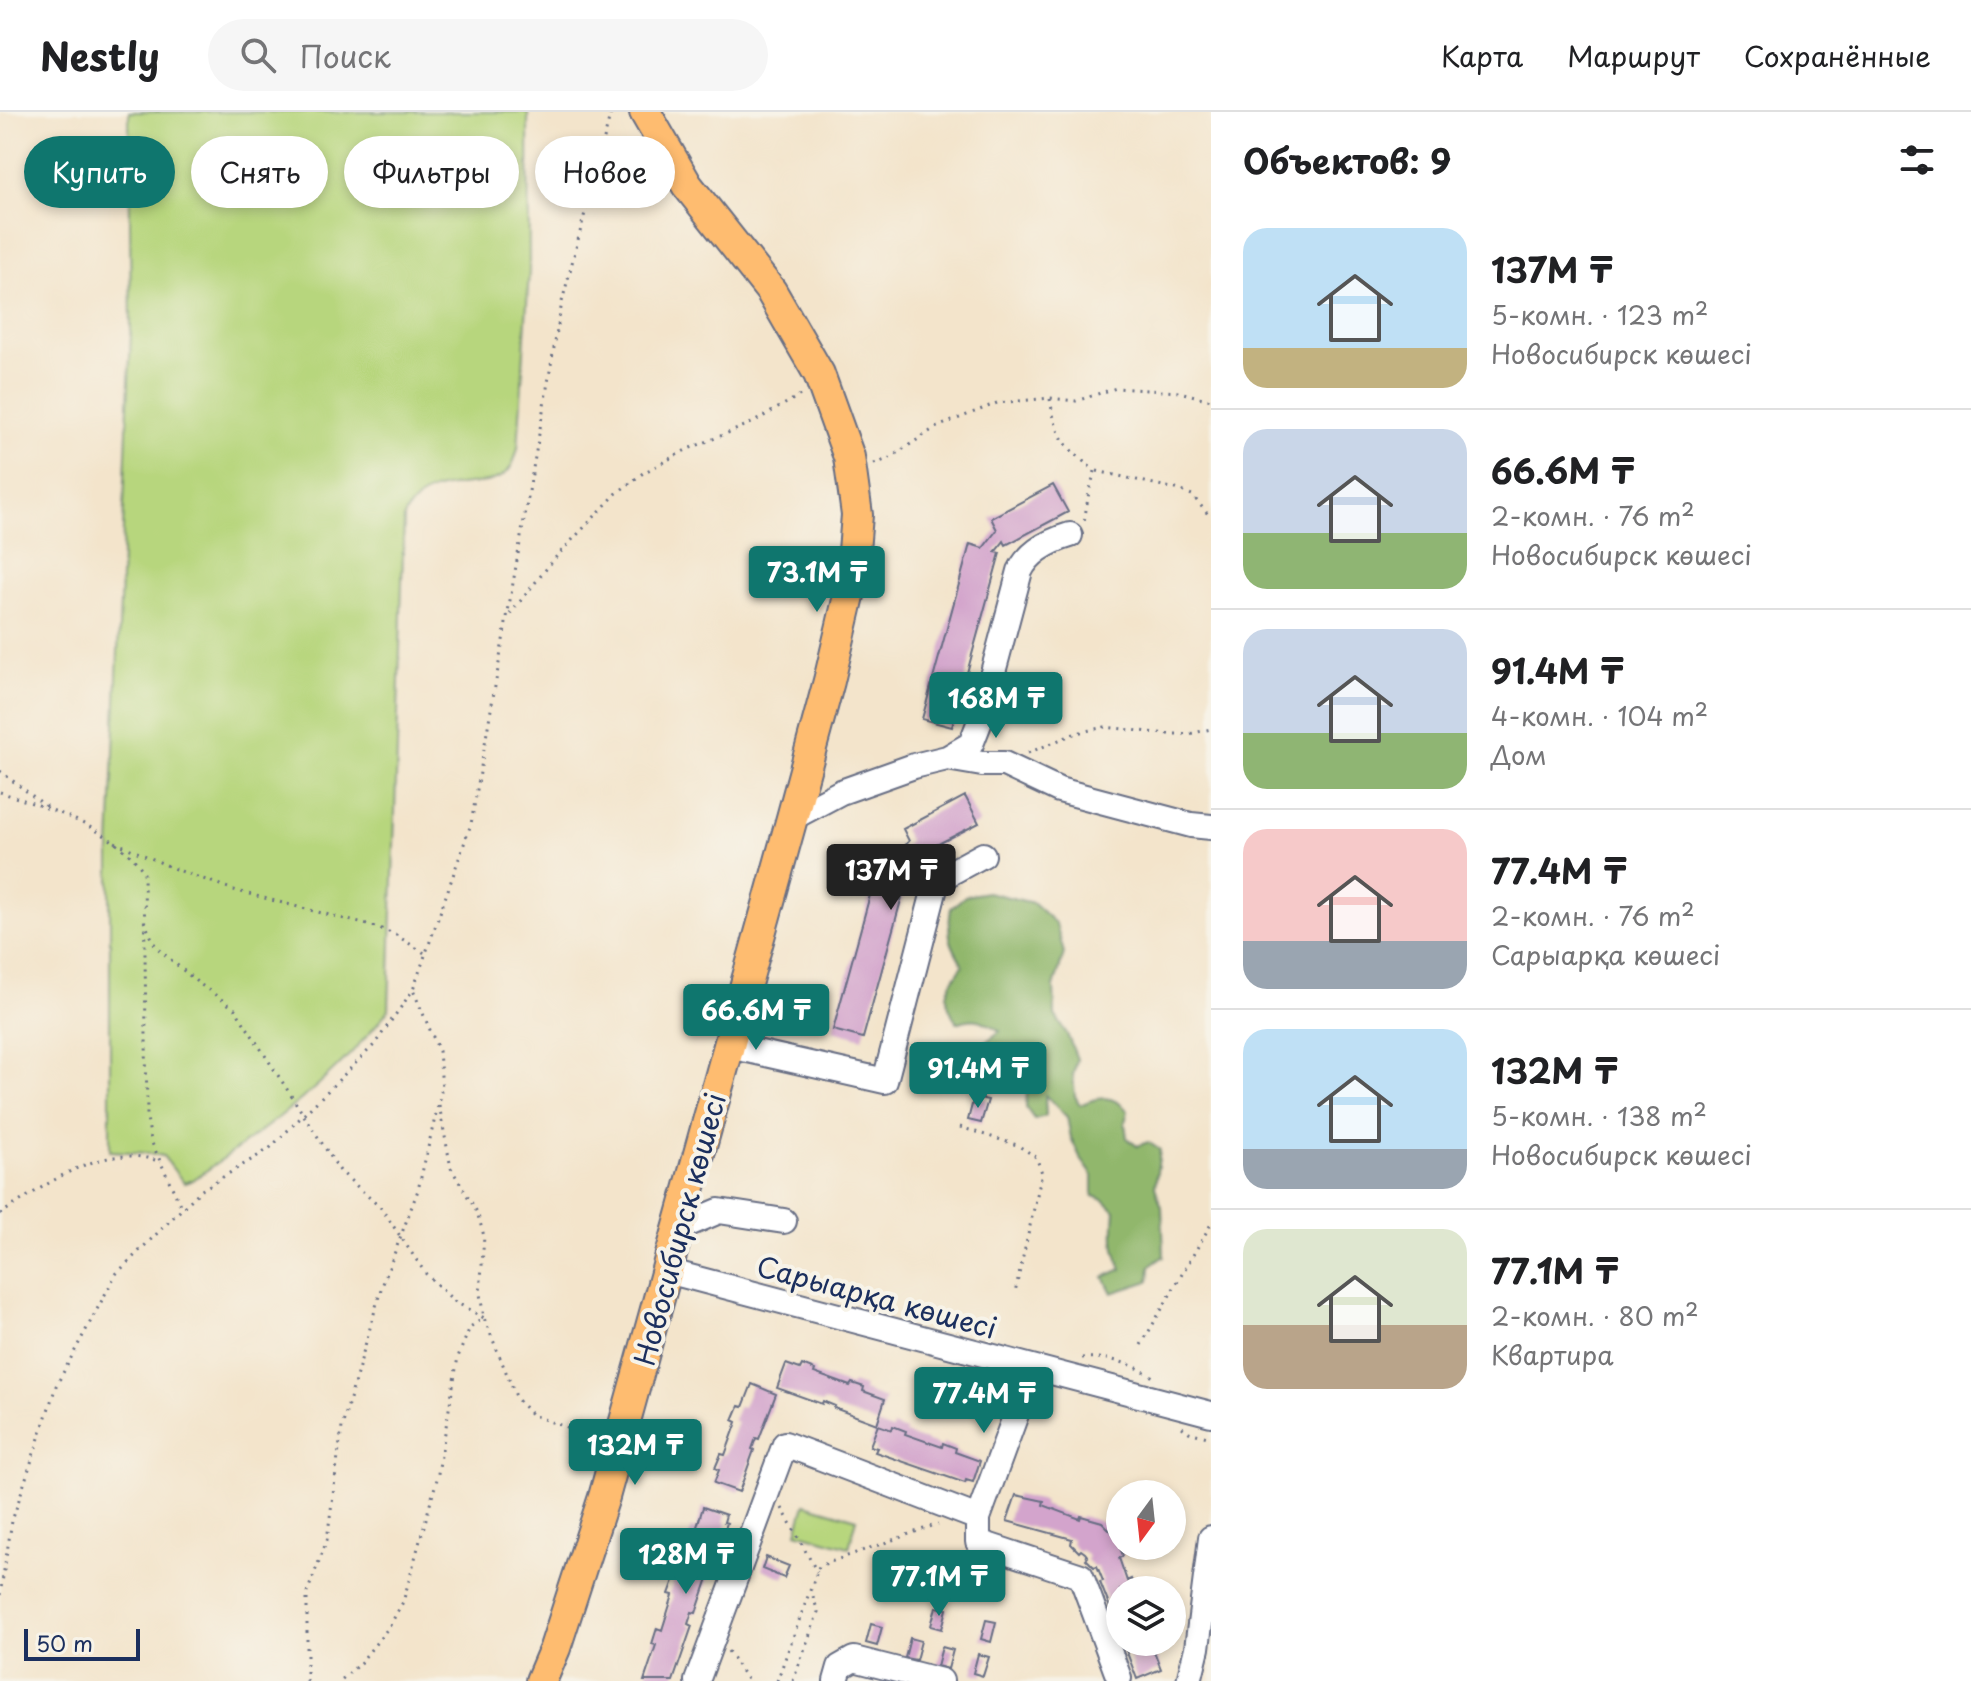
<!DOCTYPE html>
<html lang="ru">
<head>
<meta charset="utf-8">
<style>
	:root { --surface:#fff; --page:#f6f6f6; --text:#202124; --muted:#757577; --line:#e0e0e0; --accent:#0f766e }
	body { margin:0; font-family:"Playpen Sans",sans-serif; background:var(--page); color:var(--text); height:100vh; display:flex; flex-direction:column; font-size:30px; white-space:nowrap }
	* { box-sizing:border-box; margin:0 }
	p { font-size:26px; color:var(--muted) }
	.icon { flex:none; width:44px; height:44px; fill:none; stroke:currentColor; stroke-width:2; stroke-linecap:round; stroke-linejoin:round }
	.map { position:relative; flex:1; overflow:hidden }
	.details { display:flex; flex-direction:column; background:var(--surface); width:760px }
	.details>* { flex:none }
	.top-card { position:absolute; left:24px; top:24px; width:760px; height:72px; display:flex; gap:16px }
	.needle { width:52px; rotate:195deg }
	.fabs { position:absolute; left:1106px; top:1368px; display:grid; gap:16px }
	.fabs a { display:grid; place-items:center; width:80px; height:80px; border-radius:50%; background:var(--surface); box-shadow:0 4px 12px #0003; font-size:40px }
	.scale { position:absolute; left:24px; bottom:20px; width:116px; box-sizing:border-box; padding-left:8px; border:4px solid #1b2f5e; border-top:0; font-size:22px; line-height:28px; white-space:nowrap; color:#1b2f5e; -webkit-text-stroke:6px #f7f3e8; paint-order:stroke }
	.price { position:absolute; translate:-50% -68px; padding:0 18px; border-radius:8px; background:var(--accent); color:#fff; font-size:26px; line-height:52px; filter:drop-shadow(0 2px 4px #0008) }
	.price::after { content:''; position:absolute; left:50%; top:48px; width:24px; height:18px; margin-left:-12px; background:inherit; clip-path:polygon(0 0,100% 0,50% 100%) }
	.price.selected { background:#222; color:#fff }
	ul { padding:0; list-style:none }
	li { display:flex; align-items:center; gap:24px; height:200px; padding:0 32px }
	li+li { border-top:2px solid var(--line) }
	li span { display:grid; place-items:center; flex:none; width:224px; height:160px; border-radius:24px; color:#555 }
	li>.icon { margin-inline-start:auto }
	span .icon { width:96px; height:96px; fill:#fffc; stroke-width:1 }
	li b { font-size:34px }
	h2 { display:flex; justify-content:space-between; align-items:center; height:96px; padding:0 32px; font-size:34px }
	.pill { padding:0 28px; border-radius:36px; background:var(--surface); box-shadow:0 4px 12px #0003; font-size:28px; line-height:72px }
	.pill.selected { background:var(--accent); color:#fff }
	header { display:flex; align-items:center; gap:48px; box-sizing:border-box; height:112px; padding:0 40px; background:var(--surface); border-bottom:2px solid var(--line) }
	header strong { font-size:38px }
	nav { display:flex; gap:44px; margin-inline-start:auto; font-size:28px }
	.search { width:560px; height:72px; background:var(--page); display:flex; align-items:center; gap:20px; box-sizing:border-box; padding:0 28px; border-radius:44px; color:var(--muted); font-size:30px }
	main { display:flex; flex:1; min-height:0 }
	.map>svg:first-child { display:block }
	.green { fill:#b7d67d; stroke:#69826e; stroke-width:2 }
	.forest { fill:#91b76c; stroke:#567365; stroke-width:2 }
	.building { fill:#d3a4cc }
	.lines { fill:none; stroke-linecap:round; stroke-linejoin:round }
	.minor-casing { stroke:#676e84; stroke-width:28 }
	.major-casing { stroke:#676e84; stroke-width:34 }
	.path { stroke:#676e84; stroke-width:3; stroke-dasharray:2 6; stroke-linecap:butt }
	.minor { stroke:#fff; stroke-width:24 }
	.major { stroke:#febc70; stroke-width:30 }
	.labels { text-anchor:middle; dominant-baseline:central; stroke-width:8; stroke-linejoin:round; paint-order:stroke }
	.street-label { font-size:28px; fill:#1b2f5e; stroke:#f7f3e8 }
</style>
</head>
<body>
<header>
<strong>Nestly</strong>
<div class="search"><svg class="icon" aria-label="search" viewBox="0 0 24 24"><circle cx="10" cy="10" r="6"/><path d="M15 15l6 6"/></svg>Поиск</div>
<nav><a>Карта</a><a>Маршрут</a><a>Сохранённые</a></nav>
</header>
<main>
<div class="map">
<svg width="1211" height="1569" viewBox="0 0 1211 1569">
	<rect width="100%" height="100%" fill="#f7f3e8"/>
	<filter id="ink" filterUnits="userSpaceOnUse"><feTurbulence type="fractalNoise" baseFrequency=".0125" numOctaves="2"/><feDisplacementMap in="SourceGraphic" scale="16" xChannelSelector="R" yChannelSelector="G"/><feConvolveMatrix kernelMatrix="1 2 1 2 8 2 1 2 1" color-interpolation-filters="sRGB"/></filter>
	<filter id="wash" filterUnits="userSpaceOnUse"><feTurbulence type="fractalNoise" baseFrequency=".006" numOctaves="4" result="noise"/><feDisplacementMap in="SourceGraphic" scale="32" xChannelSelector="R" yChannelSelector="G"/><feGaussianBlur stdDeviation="1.8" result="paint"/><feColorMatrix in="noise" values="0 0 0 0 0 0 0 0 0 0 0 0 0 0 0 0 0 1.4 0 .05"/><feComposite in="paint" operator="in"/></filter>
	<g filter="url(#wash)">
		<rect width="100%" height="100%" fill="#f3e4cb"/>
		<path class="green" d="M129,0H528L529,159L518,336C516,343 514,353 508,359C485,384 427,357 404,405L389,897C333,970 268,1015 193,1068L184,1071L163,1044L148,1041L110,1039V737L131,220Z
			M805,1392L857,1407L849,1435L797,1420Z"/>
		<path class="forest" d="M987,780L1033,791L1056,812L1064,841L1054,875L1055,903L1067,922L1077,947L1073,963L1075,984L1080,993C1098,984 1113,982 1128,999L1125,1010L1127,1026L1137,1034L1148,1030L1160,1038L1155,1075L1162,1095L1164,1144L1150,1154L1149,1169L1112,1181L1104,1165L1122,1157C1112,1137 1113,1121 1115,1099L1104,1088L1093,1084V1064L1081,1047L1071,1026L1067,1005L1045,983L1046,1004L1034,1007L1026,996L1027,979L1019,977L993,952H987L979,942L986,930L1000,919C983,908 976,904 957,911C940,883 946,879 963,853C949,830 947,823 951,796L965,784Z"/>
		<g id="blocks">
			<path class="building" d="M1053,373L1068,400L1006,433L1004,429L995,440L1000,441L952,615L922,607L970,432L983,436L997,418L991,406Z
				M965,684L979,711L917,743L915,740L906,751L911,752L863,926L833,918L881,743L894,747L909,729L903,717Z
				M974,985L988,988L981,1011L968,1008Z
				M786,1252L800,1257L802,1253L815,1258L814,1261L850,1274L852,1271L864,1275L863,1279L885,1287L877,1312L834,1296L835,1294L823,1289L822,1292L777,1276Z
				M752,1272L776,1282L759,1327L756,1326L752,1337L754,1338L739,1380L714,1371L719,1358L715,1356L721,1342L725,1343L737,1310L733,1308L739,1294L743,1295Z
				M878,1313L892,1318L893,1314L906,1319L905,1322L942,1335L943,1331L956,1336L955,1340L980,1349L973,1370L966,1368L965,1371L875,1340L877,1336L870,1334Z
				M1016,1383L1044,1389L1043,1393L1080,1407L1081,1404L1102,1410L1116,1424L1123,1444L1119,1446L1127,1469L1131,1467L1135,1478H1120V1521L1100,1470L1103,1469L1097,1454L1094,1455L1086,1447L1088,1445L1085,1441L1081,1438L1079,1440L1071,1432L1072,1427L1007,1409Z
				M703,1395L726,1403L724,1410L727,1411L696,1501L692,1500L688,1512L692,1514L673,1569H644L656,1533L652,1532L657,1516L662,1518L673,1483L669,1482L675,1466L679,1467L690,1433L686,1431L692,1416L696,1418Z
				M766,1445L789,1454L784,1466L762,1457Z
				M936,1495L947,1497L942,1517L931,1514Z
				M986,1508L996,1510L991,1530L981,1527Z
				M871,1512L882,1515L877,1534L866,1531Z
				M910,1526L921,1529L916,1548L905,1546Z
				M1123,1530H1154L1155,1533L1152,1534L1161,1557L1137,1567Z
				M942,1535L953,1538L948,1557L937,1554Z
				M978,1542L989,1545L983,1564L973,1561Z"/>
		</g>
	</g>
	<g filter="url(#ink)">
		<use href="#blocks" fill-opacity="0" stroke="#676e84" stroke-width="2"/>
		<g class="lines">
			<g class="minor-casing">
				<path id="minor" d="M947,646L971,632L980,609L1020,459C1029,440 1050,429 1070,423
					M792,706L841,680L914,654L947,646L982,652H1004L1059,678L1191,713L1211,715
					M730,934L885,969L937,768L983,743
					M679,1116L719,1099L784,1109
					M667,1159L1211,1302
					M978,1406L1033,1256
					M697,1569L785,1332L978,1406V1430L1081,1464L1119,1566
					M836,1569L840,1555L854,1547L941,1569
					M1189,1569L1197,1536L1211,1426"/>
			</g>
			<g class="major-casing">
				<path id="major" d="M541,1569L555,1536L604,1385L792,706L829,569L851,475L857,403L849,345L819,262L771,179L687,73L645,0"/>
			</g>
			<path class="path" d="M1050,287C1057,328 1065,334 1095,359L1089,380L1084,410
				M874,352L888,347L935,316L997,291L1050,286L1076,289L1116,276L1179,280L1211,288
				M1097,359L1176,377L1192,383L1211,406
				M510,502L555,446L617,381L643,361L686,338L752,311L802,282
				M1028,641L1076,621L1105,615L1167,622H1189L1211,617
				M0,659L47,695
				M0,680C49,697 113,715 144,760L147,1006L151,1029L182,1097
				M115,730L175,757L237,779L379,816L396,823L426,842
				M144,809L156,835L197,870L235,897L340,1059L381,1096L426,1162L454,1189L484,1206L470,1215L458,1245L437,1367L403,1490L389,1515L360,1551L340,1569
				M439,993L451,1056L477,1100L484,1124L480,1182L484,1206L517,1287L532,1303L596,1326
				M960,1015L1017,1033L1036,1045L1042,1061L1015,1180
				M0,1102C49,1072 101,1028 161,1050
				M1141,1233L1211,1112
				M1082,1246C1105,1244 1135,1251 1154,1266
				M1182,1315L1189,1320L1211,1326
				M782,1396L817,1460
				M0,1483L12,1409L56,1274L116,1162L200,1079L269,1037L374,933L413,878L471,712L562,190L611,0
				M728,1539L748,1569
				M307,1569V1481L327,1428L342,1315L381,1177L418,1078L442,976L439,939L413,878
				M777,1569L819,1454L938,1412
				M793,1569L818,1500L811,1478"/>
			<use href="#minor" class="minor"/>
			<use href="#major" class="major"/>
		</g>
	</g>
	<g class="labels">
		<g class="street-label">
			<text transform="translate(679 1117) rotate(-75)">Новосибирск көшесі</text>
			<text transform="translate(877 1184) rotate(15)">Сарыарқа көшесі</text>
		</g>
	</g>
</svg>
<div class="fabs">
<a><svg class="needle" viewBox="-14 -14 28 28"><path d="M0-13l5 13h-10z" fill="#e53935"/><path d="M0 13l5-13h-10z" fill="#757577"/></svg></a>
<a><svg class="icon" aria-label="layers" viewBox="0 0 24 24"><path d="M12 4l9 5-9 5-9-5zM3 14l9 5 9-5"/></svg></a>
</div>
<div class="scale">50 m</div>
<b class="price" style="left:817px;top:502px">73.1M ₸</b>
<b class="price" style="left:996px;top:628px">168M ₸</b>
<b class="price selected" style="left:891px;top:800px">137M ₸</b>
<b class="price" style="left:756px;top:940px">66.6M ₸</b>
<b class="price" style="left:978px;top:998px">91.4M ₸</b>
<b class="price" style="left:984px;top:1323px">77.4M ₸</b>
<b class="price" style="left:635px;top:1375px">132M ₸</b>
<b class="price" style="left:686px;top:1484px">128M ₸</b>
<b class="price" style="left:939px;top:1506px">77.1M ₸</b>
<div class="top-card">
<a class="pill selected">Купить</a>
<a class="pill">Снять</a>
<a class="pill">Фильтры</a>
<a class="pill">Новое</a>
</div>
</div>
<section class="details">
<h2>Объектов: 9<svg class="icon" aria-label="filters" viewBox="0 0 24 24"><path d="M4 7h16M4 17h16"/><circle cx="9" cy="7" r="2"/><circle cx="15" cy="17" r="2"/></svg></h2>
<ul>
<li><span style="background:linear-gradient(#bfe0f5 75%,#c2b280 0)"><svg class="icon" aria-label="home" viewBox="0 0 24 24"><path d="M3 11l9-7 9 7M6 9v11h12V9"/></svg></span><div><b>137M ₸</b><p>5-комн. · 123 m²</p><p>Новосибирск көшесі</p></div></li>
<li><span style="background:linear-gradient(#c9d6e8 65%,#8fb573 0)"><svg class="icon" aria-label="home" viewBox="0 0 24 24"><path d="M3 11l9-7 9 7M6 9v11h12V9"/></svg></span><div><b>66.6M ₸</b><p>2-комн. · 76 m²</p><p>Новосибирск көшесі</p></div></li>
<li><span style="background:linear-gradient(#c9d6e8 65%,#8fb573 0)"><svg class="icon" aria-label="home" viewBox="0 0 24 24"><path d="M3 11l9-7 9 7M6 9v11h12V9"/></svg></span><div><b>91.4M ₸</b><p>4-комн. · 104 m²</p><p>Дом</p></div></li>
<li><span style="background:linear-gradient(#f6c9c9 70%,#9aa5b1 0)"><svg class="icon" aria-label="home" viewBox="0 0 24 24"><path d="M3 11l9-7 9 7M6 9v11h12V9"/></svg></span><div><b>77.4M ₸</b><p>2-комн. · 76 m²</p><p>Сарыарқа көшесі</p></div></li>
<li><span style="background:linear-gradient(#bfe0f5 75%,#9aa5b1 0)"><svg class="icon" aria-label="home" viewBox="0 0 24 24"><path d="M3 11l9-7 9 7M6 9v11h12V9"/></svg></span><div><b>132M ₸</b><p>5-комн. · 138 m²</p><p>Новосибирск көшесі</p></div></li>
<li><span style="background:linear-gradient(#dfe7d0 60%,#b9a48a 0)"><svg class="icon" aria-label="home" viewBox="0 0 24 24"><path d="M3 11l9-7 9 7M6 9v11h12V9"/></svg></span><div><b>77.1M ₸</b><p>2-комн. · 80 m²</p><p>Квартира</p></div></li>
</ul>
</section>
</main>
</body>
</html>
